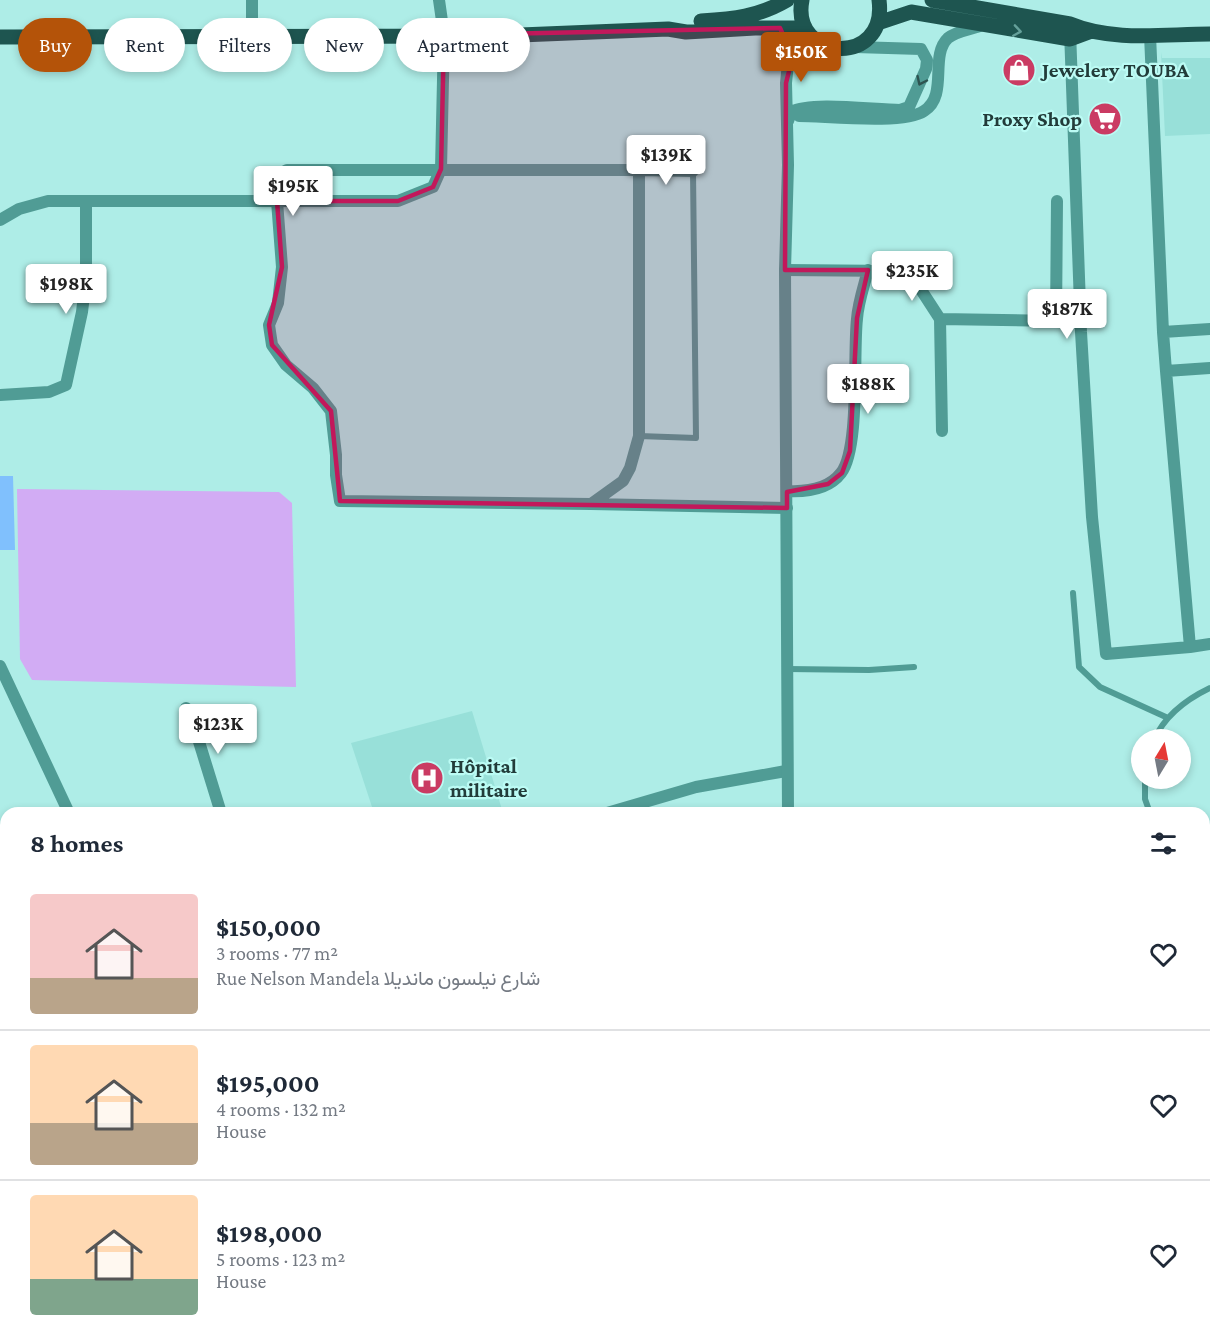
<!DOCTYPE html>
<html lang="en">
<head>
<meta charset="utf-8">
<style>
	:root { --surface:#fff; --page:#f2f2f3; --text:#1f2937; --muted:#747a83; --line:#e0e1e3; --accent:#b45309 }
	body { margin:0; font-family:"Crimson Pro",Vazirmatn,serif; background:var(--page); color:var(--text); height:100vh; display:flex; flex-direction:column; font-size:22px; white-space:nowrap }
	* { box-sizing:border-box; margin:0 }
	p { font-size:20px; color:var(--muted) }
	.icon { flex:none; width:33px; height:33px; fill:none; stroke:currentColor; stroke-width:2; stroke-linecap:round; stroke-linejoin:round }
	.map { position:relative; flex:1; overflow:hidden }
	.panel { position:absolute; left:0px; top:807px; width:1210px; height:536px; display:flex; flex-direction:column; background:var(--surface); border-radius:18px 18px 0 0; box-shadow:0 3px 9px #0003 }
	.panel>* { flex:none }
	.guide { position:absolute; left:18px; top:18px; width:600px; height:54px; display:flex; gap:12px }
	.needle { width:39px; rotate:10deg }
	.controls { position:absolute; left:1131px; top:729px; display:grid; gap:12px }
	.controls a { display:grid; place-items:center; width:60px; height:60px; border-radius:50%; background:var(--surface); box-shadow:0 3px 9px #0003; font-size:30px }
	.price { position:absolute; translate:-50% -51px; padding:0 14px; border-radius:6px; background:#fff; color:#222; font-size:20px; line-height:39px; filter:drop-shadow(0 2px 3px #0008) }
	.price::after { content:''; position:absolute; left:50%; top:36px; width:18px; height:14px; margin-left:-9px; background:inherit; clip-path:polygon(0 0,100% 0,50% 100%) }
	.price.current { background:var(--accent); color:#fff }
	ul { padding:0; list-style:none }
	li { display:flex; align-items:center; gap:18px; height:150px; padding:0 30px }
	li+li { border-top:2px solid var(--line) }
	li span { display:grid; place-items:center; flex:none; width:168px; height:120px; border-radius:6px; color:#555 }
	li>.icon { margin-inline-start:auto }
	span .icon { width:72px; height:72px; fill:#fffc; stroke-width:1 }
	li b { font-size:26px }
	h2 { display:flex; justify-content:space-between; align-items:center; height:72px; padding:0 30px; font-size:26px }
	.chip { padding:0 21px; border-radius:27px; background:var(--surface); box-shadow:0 3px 9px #0003; font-size:21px; line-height:54px }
	.chip.current { background:var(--accent); color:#fff }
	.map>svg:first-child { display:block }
	.built { fill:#98e0d9 }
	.green { fill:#d2acf4 }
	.water { fill:#80c0fd }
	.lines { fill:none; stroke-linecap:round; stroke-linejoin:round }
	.service { stroke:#509c95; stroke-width:6 }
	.minor { stroke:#509c95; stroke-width:12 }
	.tertiary { stroke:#509c95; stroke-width:12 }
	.primary { stroke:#1e5550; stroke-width:15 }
	.oneway { stroke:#65a09a }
	.oneway2 { stroke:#2e5451 }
	.marked { fill:#c2185b; fill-opacity:0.2; stroke:#c2185b; stroke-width:4.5; stroke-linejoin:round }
	.labels { text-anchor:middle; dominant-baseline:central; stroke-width:4.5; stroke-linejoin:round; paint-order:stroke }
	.poi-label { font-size:21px; font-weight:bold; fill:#223c3a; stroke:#bbfbf4; text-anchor:start }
</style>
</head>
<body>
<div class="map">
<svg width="1210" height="1342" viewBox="0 0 1210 1342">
	<rect width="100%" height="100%" fill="#aeede7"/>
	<path class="built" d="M1161,52L1162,58H1210V134L1165,136Z
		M472,711L503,813H374L351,743Z"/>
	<path class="green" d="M17,489L279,492L292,503L296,687L32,680L20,659Z"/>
	<path class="water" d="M0,476H13L15,550H0Z"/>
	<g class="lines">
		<path class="service" d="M639,436L696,438L693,171
			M1073,593L1079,667L1100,687L1168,718
			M787,669L869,670L914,667
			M1154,740C1165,715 1187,699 1210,688
			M1145,778V799L1150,813
			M1204,864L1210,860
			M1204,988L1210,1005
			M1178,1336L1179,1342
			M131,1342L136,1336
			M166,1342L168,1336"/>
		<path class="minor" d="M1070,31L1081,332L1092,517L1106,654L1190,647
			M1150,35L1163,332L1210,329
			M252,36V0
			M639,170L693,171
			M0,220L19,209L48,201H398L433,187L441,169L444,35
			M785,270L896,271L914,279L940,319L942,431
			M940,319L1056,321L1057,201
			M1163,332L1166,371
			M1210,368L1166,371L1190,647L1210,644
			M0,395L49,392L66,385L82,312L86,278V201
			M787,491C806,492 828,490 841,473C860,449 853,353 857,319C858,303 864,286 868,270
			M591,504L623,481L630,468L639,436V170H287L278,175L277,201L282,267L278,303L269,325L272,345L286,365L313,388L331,411L336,455V475L340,501L591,504L787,508
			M186,708L196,732L221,813
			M607,813L696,787L786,771
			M1204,1073L1210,1072
			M0,1102L6,1114
			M0,1166L6,1164
			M919,1342L935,1336"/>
		<path class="tertiary" d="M439,0L444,35
			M799,116C826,116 903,125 924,111C949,95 929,56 948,38C956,31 973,29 983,25
			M788,121L791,112C812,101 874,110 900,110L909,107L926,69L927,60L921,49L855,47
			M0,666L69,813
			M788,813L785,270L788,165L786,83L788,63L793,56L822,45
			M311,1336L314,1342
			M875,1336L877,1342"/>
		<path class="primary" d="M802,0C790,61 888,68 879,0
			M932,0L1070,24C1113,42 1164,34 1210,34
			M701,21C733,19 758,17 787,0
			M878,23L911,12L1070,39L1089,32
			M780,28L793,56
			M0,37L495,36L668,29L686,32L755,28H805"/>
	</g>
	<defs><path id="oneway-chevron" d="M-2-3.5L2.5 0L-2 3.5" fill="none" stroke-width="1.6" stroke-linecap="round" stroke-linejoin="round" transform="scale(1.5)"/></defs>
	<use class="oneway" href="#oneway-chevron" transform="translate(1017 31) rotate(9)"/>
	<use class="oneway2" href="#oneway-chevron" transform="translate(921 81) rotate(115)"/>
	<path class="marked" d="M780,28L793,56L786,83L785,270H868L857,318L850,451L842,473L828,484L787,492V508L340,501L331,411L272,345L269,325L282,267L277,201H398L433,187L441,169L444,35Z"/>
	<defs>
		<g id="shop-disc" transform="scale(1.725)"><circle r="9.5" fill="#ca3b63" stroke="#bbfbf4"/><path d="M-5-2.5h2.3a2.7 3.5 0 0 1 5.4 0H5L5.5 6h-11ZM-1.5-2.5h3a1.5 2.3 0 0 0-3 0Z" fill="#fff"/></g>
		<g id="supermarket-disc" transform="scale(1.725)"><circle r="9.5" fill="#ca3b63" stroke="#bbfbf4"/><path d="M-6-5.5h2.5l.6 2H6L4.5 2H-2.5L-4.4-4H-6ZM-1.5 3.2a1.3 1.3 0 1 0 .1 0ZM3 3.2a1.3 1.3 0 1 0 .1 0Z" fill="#fff"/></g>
		<g id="hospital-disc" transform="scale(1.725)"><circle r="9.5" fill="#ca3b63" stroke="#bbfbf4"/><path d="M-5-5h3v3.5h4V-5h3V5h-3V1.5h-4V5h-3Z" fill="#fff"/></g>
	</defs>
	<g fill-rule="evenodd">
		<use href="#shop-disc" x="1019" y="70"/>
		<use href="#supermarket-disc" x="1105" y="119"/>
		<use href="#hospital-disc" x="427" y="778"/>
	</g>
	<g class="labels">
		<g class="poi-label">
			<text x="1042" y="70">Jewelery TOUBA</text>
			<text x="1082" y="119" text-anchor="end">Proxy Shop</text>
			<text x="450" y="766">Hôpital<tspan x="450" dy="24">militaire</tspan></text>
		</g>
	</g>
</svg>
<div class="controls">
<a><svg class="needle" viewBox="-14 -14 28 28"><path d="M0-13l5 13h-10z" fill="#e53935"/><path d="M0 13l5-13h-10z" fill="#747a83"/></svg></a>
</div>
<b class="price current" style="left:801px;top:83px">$150K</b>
<b class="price" style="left:666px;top:186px">$139K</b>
<b class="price" style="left:293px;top:217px">$195K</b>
<b class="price" style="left:912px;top:302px">$235K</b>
<b class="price" style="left:66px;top:315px">$198K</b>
<b class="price" style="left:1067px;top:340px">$187K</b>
<b class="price" style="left:868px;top:415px">$188K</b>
<b class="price" style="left:218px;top:755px">$123K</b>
<div class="guide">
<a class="chip current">Buy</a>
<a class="chip">Rent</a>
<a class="chip">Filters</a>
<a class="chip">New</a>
<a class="chip">Apartment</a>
</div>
<section class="panel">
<h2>8 homes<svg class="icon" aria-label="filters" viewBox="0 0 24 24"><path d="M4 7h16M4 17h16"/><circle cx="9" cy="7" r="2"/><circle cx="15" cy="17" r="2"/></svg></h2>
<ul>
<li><span style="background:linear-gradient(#f6c9c9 70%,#b9a48a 0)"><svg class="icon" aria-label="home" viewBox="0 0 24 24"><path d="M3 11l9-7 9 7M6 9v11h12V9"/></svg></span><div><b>$150,000</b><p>3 rooms · 77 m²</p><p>Rue Nelson Mandela شارع نيلسون مانديلا</p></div><svg class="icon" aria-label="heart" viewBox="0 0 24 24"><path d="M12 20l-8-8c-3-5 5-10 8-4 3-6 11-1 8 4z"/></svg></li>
<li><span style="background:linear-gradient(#ffd9b3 65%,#b9a48a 0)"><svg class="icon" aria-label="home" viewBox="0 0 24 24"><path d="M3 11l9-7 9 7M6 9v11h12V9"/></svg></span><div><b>$195,000</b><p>4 rooms · 132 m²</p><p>House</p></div><svg class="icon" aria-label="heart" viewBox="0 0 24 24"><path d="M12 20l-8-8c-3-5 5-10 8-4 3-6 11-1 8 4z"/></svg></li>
<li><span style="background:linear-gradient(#ffd9b3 70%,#7fa58c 0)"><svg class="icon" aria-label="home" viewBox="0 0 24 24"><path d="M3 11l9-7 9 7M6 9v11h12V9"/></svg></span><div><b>$198,000</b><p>5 rooms · 123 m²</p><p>House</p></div><svg class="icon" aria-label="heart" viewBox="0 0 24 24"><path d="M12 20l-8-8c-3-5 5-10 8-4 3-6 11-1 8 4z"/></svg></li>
</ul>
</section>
</div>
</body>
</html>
